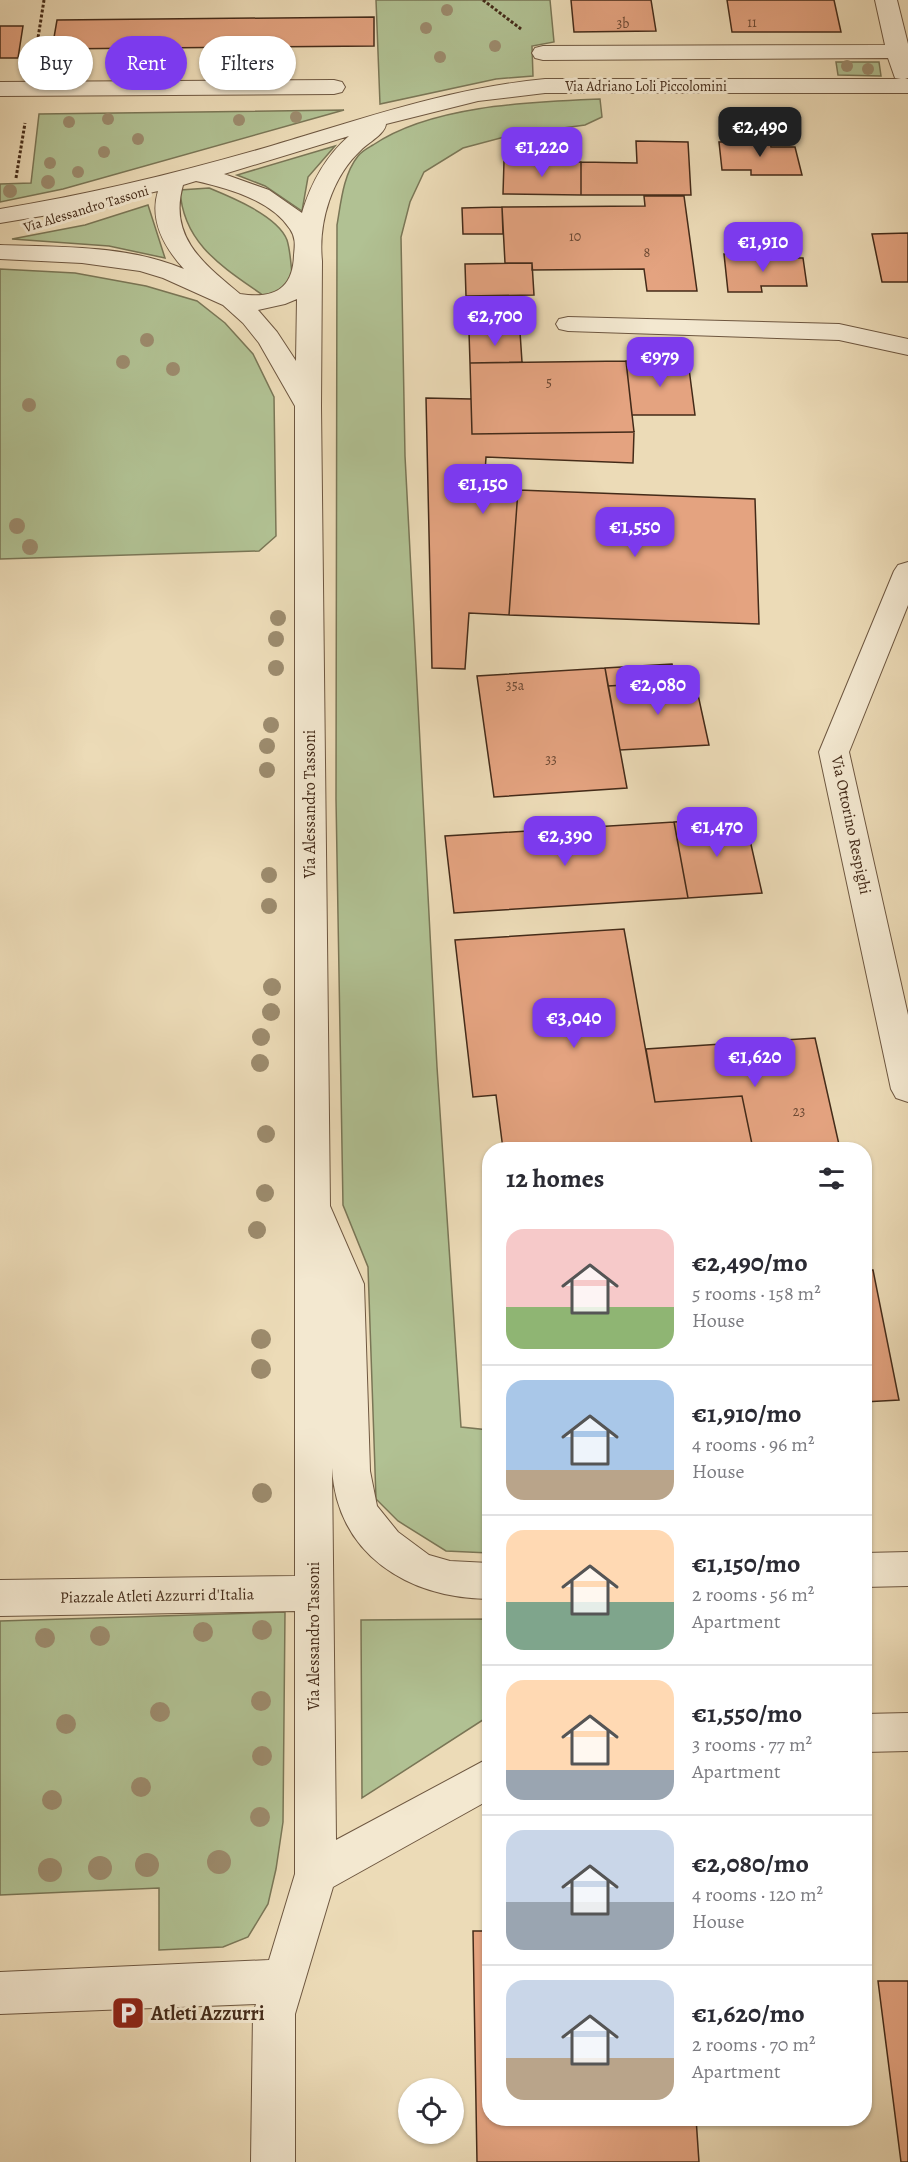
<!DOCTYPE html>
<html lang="en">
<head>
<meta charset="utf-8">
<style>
	:root { --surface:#fff; --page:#f7f7f7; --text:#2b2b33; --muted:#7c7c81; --line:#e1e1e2; --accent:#7c3aed }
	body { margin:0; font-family:Alegreya,serif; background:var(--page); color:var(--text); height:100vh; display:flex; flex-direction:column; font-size:22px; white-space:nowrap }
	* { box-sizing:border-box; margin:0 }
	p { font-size:20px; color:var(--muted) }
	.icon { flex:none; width:33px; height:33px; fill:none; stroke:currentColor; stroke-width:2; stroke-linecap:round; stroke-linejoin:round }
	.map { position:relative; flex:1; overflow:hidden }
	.sheet { position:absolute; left:482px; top:1142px; width:390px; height:984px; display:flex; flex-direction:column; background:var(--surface); border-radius:24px; box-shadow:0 2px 4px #0004 }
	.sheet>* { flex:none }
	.hud { position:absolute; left:18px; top:36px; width:374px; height:54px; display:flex; gap:12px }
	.buttons { position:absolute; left:398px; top:2078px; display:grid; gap:12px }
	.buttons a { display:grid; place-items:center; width:66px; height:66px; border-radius:50%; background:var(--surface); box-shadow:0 2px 4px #0004; font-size:30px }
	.price { position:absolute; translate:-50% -51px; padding:0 14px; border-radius:12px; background:var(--accent); color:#fff; font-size:20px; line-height:39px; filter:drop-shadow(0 2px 3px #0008) }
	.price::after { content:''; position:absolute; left:50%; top:36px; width:18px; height:14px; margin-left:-9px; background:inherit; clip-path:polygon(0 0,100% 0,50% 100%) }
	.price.active { background:#222; color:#fff }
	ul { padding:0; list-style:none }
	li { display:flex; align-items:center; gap:18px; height:150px; padding:0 24px }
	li+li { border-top:2px solid var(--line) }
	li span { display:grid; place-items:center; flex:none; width:168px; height:120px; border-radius:18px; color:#555 }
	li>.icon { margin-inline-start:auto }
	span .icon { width:72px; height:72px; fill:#fffc; stroke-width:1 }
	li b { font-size:26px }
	h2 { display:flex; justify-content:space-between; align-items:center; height:72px; padding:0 24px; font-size:26px }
	.tag { padding:0 21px; border-radius:27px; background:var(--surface); box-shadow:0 2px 4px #0004; font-size:21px; line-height:54px }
	.tag.active { background:var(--accent); color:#fff }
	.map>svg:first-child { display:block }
	.green { fill:#b1c193; stroke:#7a7656; stroke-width:1.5 }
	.building { fill:#e4a380; stroke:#442b19; stroke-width:1.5 }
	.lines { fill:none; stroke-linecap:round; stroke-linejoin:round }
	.minor-casing { stroke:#6e5740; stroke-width:2 }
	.path { stroke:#442b19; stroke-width:3; stroke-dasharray:3 2; stroke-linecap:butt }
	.minor { fill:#f3e8d0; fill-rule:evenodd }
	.tree { fill:#9c8b6d }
	.labels { text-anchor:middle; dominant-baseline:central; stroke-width:6; stroke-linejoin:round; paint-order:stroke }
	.number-label { font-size:14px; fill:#6c4933 }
	.far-street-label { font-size:14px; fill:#442b19; stroke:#f3e8d0 }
	.street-label { font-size:16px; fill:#442b19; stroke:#f3e8d0 }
	.near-poi-label { font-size:20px; font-weight:bold; fill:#442b19; stroke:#f3e8d0; text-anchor:start }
</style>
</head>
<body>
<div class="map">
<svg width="908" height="2162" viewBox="0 0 908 2162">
	<rect width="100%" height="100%" fill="#ecdbb7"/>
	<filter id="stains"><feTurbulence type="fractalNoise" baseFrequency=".00333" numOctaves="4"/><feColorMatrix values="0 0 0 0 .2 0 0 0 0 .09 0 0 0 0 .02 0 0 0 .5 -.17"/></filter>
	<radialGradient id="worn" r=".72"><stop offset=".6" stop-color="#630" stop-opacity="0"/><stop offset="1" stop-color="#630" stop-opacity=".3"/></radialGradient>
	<path class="green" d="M376,0H550L554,42L532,46L533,76L496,79L380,104Z
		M836,62H879L881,76L838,75Z
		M600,99L602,117L585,125L512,135L463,148L424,172L410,202L401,237L405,456L437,1067L461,1427L489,1430V1553L446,1551L398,1521L376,1499L368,1267L343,1205L336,799L337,225C341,202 343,175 358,156C362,151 368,148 373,145C432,105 531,102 600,99Z
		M344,110L63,189L0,202V184L31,183L39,114Z
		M335,146L308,177L302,211L265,186L237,175Z
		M209,188C231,197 278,216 287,240C291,253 291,269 293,282L284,290L264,296C223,267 183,244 180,190Z
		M148,205L165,258L109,246L12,239L85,225Z
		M0,269L75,273L146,286L197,301L225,323L253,354L274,397L276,536L259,551L0,559Z
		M285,1612L283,1822L276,1869L268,1904L248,1937L223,1947L159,1950V1888L0,1895V1621Z
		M489,1619V1716L362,1798L361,1620Z"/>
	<path class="building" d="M571,0H651L656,31L574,32Z
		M727,0H834L841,32H732Z
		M374,17V46L52,49L57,20Z
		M0,26H23L18,58H0Z
		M636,141L688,142L691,195H581V162L637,163Z
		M770,141L771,147H795L802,175H751V170H722L719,142Z
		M504,161L581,162V195L503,194Z
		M644,196H684L697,291H647L644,269L532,270V263H505L502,207L645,206Z
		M502,207L503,234H463L462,208Z
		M908,233V282H882L872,234Z
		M724,254H758L759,258H803L807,286H761L762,292H728Z
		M532,263L534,295L466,296L465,264Z
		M469,332H520L522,362L470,363Z
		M626,361H688L695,415H632Z
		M626,361L634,432L472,434L470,363Z
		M426,398L471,399L472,434L634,432L633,463L486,457L484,489L518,490L509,615L469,613L465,669L432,668Z
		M518,490L755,499L759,624L509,615Z
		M672,664L676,682L608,686L605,668Z
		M605,668L627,788L494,797L477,676Z
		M695,681L709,745L620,750L608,686Z
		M745,818L762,893L688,898L674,822Z
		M674,822L688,898L454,913L445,836Z
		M624,929L655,1102L742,1096L753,1149H503L496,1095L473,1097L455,940Z
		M815,1038L840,1149H753L742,1096L655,1102L646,1049Z
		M864,1270H873L899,1400L864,1402Z
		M473,1931H489V2118H696L699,2162H477Z
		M878,1981H908V2162H901Z"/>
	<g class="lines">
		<g class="minor-casing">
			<path id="minor" d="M875,0H897L908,44V78L905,79H908V93H545L478,101L386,124C385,134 369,142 361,150C332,177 318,222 322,261L321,406L330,1206L364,1284L370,1471L377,1506L398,1532L429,1555L450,1561L489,1563V1599C408,1598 337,1555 332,1468L336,1840L489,1758V1800L333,1887L295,2014V2162H251L253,2014L256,2004L0,2014V1972L269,1960L295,1874V1611L0,1616V1580L295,1576V406L259,343L243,323L223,305L163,278L140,271L82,263L0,259V245C61,247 127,245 184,269C164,247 149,221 158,191L72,211L0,223V209C92,194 182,172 271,146C362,119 450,88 545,79H901L895,78L888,58L543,60L535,58L532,53L535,48L543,46L885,45ZM349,136C325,157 311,183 302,213L269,190L224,174ZM196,181C227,188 271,200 290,229C296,238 295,245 294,255C293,290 273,299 240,294C204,264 168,237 183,185ZM297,299L296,361L277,332L258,310L285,304Z
				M334,80L342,82L345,87L342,92L334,94L0,96V82Z
				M568,317L839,324L908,339V355L839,340L568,331L559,329L556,324L559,319Z
				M908,562V605L849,752L908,1015V1102L896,1098L891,1089L819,752L894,571L898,565Z
				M908,1552V1586L864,1587V1553Z
				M908,1713V1751L864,1752V1714Z"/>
		</g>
		<path class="path" d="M483,0L521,29
			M35,57L44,0
			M16,178L25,123"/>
		<use href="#minor" class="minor"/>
	</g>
	<g class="tree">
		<circle cx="447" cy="10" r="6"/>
		<circle cx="426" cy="28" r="6"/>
		<circle cx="495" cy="46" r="6"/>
		<circle cx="440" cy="57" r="6"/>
		<circle cx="847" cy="66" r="6"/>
		<circle cx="868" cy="69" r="6"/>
		<circle cx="296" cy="117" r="6"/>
		<circle cx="108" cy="119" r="6"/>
		<circle cx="239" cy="120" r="6"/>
		<circle cx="69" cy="122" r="6"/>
		<circle cx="138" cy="139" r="6"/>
		<circle cx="104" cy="152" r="6"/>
		<circle cx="50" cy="163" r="6"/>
		<circle cx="78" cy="172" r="6"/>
		<circle cx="48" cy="182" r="7"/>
		<circle cx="10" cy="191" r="7"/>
		<circle cx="147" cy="340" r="7"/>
		<circle cx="123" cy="362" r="7"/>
		<circle cx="173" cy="369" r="7"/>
		<circle cx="29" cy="405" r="7"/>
		<circle cx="17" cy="526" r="8"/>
		<circle cx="30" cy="547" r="8"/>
		<circle cx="278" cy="618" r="8"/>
		<circle cx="276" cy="639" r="8"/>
		<circle cx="276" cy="668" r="8"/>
		<circle cx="271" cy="725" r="8"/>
		<circle cx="267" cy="746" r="8"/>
		<circle cx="267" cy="770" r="8"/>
		<circle cx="269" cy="875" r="8"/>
		<circle cx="269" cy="906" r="8"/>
		<circle cx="272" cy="987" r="9"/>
		<circle cx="271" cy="1012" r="9"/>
		<circle cx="261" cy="1037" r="9"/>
		<circle cx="260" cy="1063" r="9"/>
		<circle cx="266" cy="1134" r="9"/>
		<circle cx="265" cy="1193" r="9"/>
		<circle cx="257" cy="1230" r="9"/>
		<circle cx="261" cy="1339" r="10"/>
		<circle cx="261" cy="1369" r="10"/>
		<circle cx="262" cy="1493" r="10"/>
		<circle cx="262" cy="1630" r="10"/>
		<circle cx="203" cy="1632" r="10"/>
		<circle cx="100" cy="1636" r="10"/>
		<circle cx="45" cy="1638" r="10"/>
		<circle cx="261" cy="1701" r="10"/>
		<circle cx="160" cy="1712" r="10"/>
		<circle cx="66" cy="1724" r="10"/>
		<circle cx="262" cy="1756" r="10"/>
		<circle cx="141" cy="1787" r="10"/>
		<circle cx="52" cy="1800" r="10"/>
		<circle cx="260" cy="1817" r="10"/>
		<circle cx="219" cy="1862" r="12"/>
		<circle cx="147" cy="1865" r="12"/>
		<circle cx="100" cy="1868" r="12"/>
		<circle cx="50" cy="1870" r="12"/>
	</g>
	<defs>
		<g id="parking-square" transform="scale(1.725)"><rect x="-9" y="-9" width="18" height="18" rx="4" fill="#8f2418" stroke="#f3e8d0"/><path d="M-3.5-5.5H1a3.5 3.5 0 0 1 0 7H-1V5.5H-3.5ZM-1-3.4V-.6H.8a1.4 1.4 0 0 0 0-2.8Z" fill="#fff"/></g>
	</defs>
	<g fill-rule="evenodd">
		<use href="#parking-square" x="128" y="2013"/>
	</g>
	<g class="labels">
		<g class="number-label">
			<text x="752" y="22">11</text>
			<text x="623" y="23">3b</text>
			<text x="575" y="236">10</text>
			<text x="647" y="252">8</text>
			<text x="549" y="382">5</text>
			<text x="515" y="685">35a</text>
			<text x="551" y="759">33</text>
			<text x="799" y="1111">23</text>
		</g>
		<g class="far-street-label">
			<text x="646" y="86">Via Adriano Loli Piccolomini</text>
			<text transform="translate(86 209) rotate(-17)">Via Alessandro Tassoni</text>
		</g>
		<g class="street-label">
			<text transform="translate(310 804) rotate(-90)">Via Alessandro Tassoni</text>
			<text transform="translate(851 825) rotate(78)">Via Ottorino Respighi</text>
			<text transform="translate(157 1596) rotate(-1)">Piazzale Atleti Azzurri d'Italia</text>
			<text transform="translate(314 1636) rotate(-90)">Via Alessandro Tassoni</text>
		</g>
		<g class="near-poi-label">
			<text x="151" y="2013">Atleti Azzurri</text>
		</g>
	</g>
	<rect width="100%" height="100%" filter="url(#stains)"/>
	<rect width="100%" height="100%" fill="url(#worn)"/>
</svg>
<div class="buttons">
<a><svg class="icon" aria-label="locate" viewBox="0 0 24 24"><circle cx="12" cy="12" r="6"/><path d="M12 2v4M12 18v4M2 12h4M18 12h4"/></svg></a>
</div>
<b class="price active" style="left:760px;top:158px">€2,490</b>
<b class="price" style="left:542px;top:178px">€1,220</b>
<b class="price" style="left:763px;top:273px">€1,910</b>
<b class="price" style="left:495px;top:347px">€2,700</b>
<b class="price" style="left:660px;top:388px">€979</b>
<b class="price" style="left:483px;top:515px">€1,150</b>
<b class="price" style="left:635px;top:558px">€1,550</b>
<b class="price" style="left:658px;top:716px">€2,080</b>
<b class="price" style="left:717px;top:858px">€1,470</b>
<b class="price" style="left:565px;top:867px">€2,390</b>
<b class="price" style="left:574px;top:1049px">€3,040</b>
<b class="price" style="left:755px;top:1088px">€1,620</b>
<div class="hud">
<a class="tag">Buy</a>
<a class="tag active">Rent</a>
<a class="tag">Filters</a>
</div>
<section class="sheet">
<h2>12 homes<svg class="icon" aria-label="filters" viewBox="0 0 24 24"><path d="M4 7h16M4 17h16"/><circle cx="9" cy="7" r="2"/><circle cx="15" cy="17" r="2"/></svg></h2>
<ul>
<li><span style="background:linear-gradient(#f6c9c9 65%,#8fb573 0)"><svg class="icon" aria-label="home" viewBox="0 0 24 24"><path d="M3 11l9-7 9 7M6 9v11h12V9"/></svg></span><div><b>€2,490/mo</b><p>5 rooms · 158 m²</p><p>House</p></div></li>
<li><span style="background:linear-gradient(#a9c7e8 75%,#b9a48a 0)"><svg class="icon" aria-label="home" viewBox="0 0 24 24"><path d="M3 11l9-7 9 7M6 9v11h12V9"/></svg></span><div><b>€1,910/mo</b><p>4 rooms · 96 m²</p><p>House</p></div></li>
<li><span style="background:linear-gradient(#ffd9b3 60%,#7fa58c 0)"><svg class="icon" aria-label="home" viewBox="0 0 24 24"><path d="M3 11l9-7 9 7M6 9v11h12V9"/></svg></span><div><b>€1,150/mo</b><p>2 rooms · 56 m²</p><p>Apartment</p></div></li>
<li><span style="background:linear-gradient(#ffd9b3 75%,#9aa5b1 0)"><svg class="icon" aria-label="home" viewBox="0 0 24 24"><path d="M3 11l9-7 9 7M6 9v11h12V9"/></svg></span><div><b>€1,550/mo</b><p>3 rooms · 77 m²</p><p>Apartment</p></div></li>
<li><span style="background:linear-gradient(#c9d6e8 60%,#9aa5b1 0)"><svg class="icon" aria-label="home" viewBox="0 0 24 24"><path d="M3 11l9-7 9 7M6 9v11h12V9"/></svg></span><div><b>€2,080/mo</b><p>4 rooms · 120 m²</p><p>House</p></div></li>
<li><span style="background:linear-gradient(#c9d6e8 65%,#b9a48a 0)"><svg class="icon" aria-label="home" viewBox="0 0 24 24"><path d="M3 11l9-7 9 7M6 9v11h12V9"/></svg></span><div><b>€1,620/mo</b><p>2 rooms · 70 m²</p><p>Apartment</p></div></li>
</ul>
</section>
</div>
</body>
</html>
